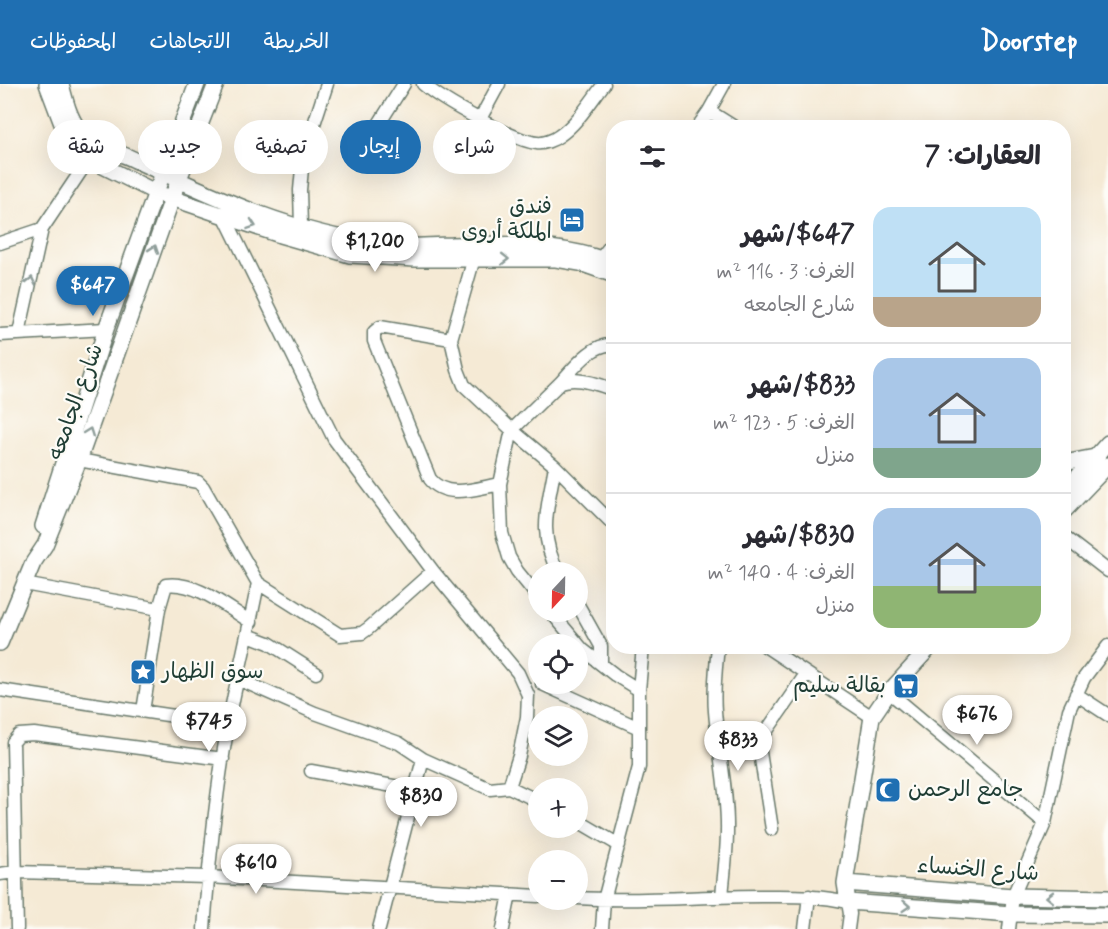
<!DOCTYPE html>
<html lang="ar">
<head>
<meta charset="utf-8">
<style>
	:root { --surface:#fff; --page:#f7f7f7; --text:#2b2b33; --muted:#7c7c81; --line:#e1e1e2; --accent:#1f6fb2 }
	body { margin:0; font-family:Mynerve,"Playpen Sans Arabic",sans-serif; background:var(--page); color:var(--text); direction:rtl; height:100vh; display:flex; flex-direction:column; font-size:22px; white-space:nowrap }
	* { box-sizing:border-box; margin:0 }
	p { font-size:20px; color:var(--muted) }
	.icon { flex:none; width:33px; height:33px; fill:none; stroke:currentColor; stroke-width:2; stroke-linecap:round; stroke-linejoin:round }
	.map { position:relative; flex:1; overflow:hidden; direction:ltr }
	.drawer { position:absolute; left:606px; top:36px; width:465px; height:534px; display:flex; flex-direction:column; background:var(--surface); border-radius:24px; box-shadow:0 6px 24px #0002; direction:rtl }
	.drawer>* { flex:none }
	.guide { position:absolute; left:18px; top:36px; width:498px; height:54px; direction:rtl; display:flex; gap:12px }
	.needle { width:39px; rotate:202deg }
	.controls { position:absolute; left:528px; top:478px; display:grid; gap:12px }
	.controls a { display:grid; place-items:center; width:60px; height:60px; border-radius:50%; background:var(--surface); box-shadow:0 6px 24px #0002; font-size:30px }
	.price { position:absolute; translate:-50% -51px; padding:0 14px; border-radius:21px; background:#fff; color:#222; font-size:20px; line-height:39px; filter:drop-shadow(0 2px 3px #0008) }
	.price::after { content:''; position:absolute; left:50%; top:36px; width:18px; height:14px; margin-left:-9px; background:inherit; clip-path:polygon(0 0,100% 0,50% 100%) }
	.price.on { background:var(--accent); color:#fff }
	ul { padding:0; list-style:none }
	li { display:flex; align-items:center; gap:18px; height:150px; padding:0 30px }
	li+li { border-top:2px solid var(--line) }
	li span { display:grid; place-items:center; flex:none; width:168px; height:120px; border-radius:18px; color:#555 }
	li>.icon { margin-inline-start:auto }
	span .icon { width:72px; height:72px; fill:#fffc; stroke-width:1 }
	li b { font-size:26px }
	h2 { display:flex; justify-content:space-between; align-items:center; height:72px; padding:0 30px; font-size:26px }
	.pill { padding:0 21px; border-radius:27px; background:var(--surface); box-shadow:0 6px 24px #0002; font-size:21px; line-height:54px }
	.pill.on { background:var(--accent); color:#fff }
	header { display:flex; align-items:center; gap:36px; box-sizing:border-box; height:84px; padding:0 30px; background:var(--accent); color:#fff }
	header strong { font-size:28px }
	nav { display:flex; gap:33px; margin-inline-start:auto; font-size:21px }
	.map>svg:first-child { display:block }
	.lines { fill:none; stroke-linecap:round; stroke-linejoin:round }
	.minor-casing { stroke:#6a7a6c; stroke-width:15 }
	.tertiary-casing { stroke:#6a7a6c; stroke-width:18 }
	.minor { stroke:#fff; stroke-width:12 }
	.tertiary { stroke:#fff; stroke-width:15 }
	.oneway { stroke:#8f9e9a }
	.labels { text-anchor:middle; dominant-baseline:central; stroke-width:4.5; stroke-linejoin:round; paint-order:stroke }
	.poi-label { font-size:22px; fill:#1f3d34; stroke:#fdfcf7; text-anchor:end }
	.street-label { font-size:22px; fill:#1f3d34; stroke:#fdfcf7 }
</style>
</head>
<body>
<header>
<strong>Doorstep</strong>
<nav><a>الخريطة</a><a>الاتجاهات</a><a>المحفوظات</a></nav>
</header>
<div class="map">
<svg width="1108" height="845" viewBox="0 0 1108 845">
	<rect width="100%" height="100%" fill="#fdfcf7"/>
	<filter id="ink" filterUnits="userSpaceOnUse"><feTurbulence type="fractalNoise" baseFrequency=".0167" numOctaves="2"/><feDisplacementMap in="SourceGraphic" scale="12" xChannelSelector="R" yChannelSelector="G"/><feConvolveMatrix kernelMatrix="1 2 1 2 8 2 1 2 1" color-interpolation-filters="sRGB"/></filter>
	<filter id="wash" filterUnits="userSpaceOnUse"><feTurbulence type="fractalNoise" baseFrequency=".008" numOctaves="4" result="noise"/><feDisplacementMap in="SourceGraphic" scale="24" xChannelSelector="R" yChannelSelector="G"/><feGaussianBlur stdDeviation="1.35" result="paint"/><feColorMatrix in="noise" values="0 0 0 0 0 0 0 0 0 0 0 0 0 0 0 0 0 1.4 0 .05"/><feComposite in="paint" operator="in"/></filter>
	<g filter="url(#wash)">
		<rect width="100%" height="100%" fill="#f5ead5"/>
	</g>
	<g filter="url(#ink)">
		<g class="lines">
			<g class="minor-casing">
				<path id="minor" d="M423,0C441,16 514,57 537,59C543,60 554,56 559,52C577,40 591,17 604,0
					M709,27L736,44
					M480,35L499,0
					M377,43L404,0
					M697,44L709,27L724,0
					M223,129L334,355L433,487L518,589L528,611L527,633L519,672L509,703
					M301,143L300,106L303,74L327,0
					M0,159L42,145
					M476,167L451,255L458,286L464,301L512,346L555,382L614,441
					M601,174L614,157
					M19,249L42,145L89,75
					M0,251L106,245
					M451,255L380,243L374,248V257L430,395C446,416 477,404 500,400
					M561,298C574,284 593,258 614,261
					M79,376L198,398L203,403L258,499L340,551L362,549L369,544L433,487
					M555,382C548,422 537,451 559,489
					M1064,453L1108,487
					M24,500L159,525
					M538,513L517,487L509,473L502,449L500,400L512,346L561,298C576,292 599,300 614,306
					M578,521L601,562V580
					M551,528L583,566L615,591L639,606
					M248,551L269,559L316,589
					M718,562C716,584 713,605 715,627C718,667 728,707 727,747C727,768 724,790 722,812
					M765,562L872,633
					M238,595L315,629L399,659L423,675L490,705L509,703L538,717
					M542,600L639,644
					M0,606L228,640
					M889,608L1045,739
					M1076,610L1108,631
					M143,627L159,525L166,501C196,497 226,523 251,538
					M311,687L415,706
					M578,737L619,761
					M772,745L759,662L761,655L806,590
					M0,790L15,788L208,793L538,812
					M578,814C638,818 700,812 761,812C793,812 817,811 848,818L850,830L848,845
					M17,845L13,658L19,651L34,650L223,675
					M204,845C209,777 216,708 228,641C237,593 249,546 258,499
					M379,845L423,675
					M503,845L510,810
					M602,845L604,816L639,683V606L643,562
					M805,845L809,812
					M1009,845L1013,812L1045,739L1069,626L1084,594L1108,562"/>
			</g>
			<g class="tertiary-casing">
				<path id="tertiary" d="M47,0L67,53L89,75L157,109L280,151L350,171L415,175H556L580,179L614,191
					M61,0C65,16 69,33 79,46C92,62 117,67 135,76C214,113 296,151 384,161C406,164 430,161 452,161C501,159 569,160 614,180
					M1064,379L1095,373
					M1064,408L1108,359
					M1064,427L1108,381
					M43,442L106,245L163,89L197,0
					M0,559L33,479L45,461L79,376L179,95L216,0
					M931,562L889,608L872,633L845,799L848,818L1011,830L1108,831
					M845,799L1013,812L1108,814"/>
			</g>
			<use href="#minor" class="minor"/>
			<use href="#tertiary" class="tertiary"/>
		</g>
		<defs><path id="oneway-chevron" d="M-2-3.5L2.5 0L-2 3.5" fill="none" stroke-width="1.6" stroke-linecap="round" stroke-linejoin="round" transform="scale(1.5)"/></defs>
		<g class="oneway">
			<use href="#oneway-chevron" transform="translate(252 141) rotate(19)"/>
			<use href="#oneway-chevron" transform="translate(154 165) rotate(-71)"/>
			<use href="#oneway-chevron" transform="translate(505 175) rotate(1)"/>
			<use href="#oneway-chevron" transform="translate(31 197) rotate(-77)"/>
			<use href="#oneway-chevron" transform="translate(89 348) rotate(-70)"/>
			<use href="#oneway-chevron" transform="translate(1050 813) rotate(-179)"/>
			<use href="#oneway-chevron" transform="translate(906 822) rotate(4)"/>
		</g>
	</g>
	<defs>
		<g id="hotel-square" transform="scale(1.35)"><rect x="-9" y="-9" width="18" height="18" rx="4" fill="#1f6fb2" stroke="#fdfcf7"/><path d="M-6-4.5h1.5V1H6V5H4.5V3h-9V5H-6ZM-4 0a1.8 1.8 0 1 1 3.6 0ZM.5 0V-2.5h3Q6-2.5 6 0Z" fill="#fff"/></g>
		<g id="sight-square" transform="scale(1.35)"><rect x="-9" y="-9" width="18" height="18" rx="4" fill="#1f6fb2" stroke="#fdfcf7"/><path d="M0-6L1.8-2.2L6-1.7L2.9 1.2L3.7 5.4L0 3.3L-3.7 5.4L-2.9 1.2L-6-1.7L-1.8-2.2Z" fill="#fff"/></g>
		<g id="supermarket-square" transform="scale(1.35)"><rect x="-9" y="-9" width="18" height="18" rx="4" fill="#1f6fb2" stroke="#fdfcf7"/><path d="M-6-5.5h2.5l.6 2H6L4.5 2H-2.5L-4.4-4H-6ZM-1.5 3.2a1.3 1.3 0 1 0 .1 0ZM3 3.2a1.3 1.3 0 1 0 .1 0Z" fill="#fff"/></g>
		<g id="mosque-square" transform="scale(1.35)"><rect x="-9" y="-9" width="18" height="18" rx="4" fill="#1f6fb2" stroke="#fdfcf7"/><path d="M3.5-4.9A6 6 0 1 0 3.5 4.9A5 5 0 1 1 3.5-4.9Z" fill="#fff"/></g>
	</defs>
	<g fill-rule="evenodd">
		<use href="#hotel-square" x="572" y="136"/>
		<use href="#sight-square" x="143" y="588"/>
		<use href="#supermarket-square" x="906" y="602"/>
		<use href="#mosque-square" x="888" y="706"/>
	</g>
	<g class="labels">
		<g class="poi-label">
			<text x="552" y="123">فندق<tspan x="552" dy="25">الملكة أروى</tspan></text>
			<text x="162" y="588" text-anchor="start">سوق الظهار</text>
			<text x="886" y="602">بقالة سليم</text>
			<text x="908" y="706" text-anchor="start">جامع الرحمن</text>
		</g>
		<g class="street-label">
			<text transform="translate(76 318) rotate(-70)">شارع الجامعه</text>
			<text transform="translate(978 786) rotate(4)">شارع الخنساء</text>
		</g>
	</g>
</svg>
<div class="controls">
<a><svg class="needle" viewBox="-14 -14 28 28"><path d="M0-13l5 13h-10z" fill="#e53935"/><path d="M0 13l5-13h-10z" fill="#7c7c81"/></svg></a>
<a><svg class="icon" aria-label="locate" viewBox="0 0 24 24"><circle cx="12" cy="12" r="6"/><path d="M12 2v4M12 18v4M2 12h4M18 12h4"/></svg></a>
<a><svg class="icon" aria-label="layers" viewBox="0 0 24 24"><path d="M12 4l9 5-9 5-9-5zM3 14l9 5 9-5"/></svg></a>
<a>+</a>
<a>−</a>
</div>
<b class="price" style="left:375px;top:189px">$1,200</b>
<b class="price on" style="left:93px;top:233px">$647</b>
<b class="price" style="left:977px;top:662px">$676</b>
<b class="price" style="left:209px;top:669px">$745</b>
<b class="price" style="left:738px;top:688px">$833</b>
<b class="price" style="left:421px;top:744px">$830</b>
<b class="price" style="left:256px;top:811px">$610</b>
<div class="guide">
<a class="pill">شراء</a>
<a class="pill on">إيجار</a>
<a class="pill">تصفية</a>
<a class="pill">جديد</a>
<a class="pill">شقة</a>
</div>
<section class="drawer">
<h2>العقارات: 7<svg class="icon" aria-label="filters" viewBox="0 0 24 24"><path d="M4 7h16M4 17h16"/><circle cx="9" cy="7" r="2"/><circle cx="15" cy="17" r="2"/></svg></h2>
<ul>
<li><span style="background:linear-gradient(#bfe0f5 75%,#b9a48a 0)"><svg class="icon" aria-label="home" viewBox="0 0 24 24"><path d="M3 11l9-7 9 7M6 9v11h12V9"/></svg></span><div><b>$647/شهر</b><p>الغرف: 3 · 116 m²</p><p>شارع الجامعه</p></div></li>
<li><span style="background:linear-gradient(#a9c7e8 75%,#7fa58c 0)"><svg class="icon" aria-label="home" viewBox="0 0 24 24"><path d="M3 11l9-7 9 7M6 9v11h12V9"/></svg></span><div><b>$833/شهر</b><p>الغرف: 5 · 123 m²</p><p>منزل</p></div></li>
<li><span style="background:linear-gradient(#a9c7e8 65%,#8fb573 0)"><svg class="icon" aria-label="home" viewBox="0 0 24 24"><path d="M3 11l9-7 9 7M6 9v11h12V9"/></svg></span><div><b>$830/شهر</b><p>الغرف: 4 · 140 m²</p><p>منزل</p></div></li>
</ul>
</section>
</div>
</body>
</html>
